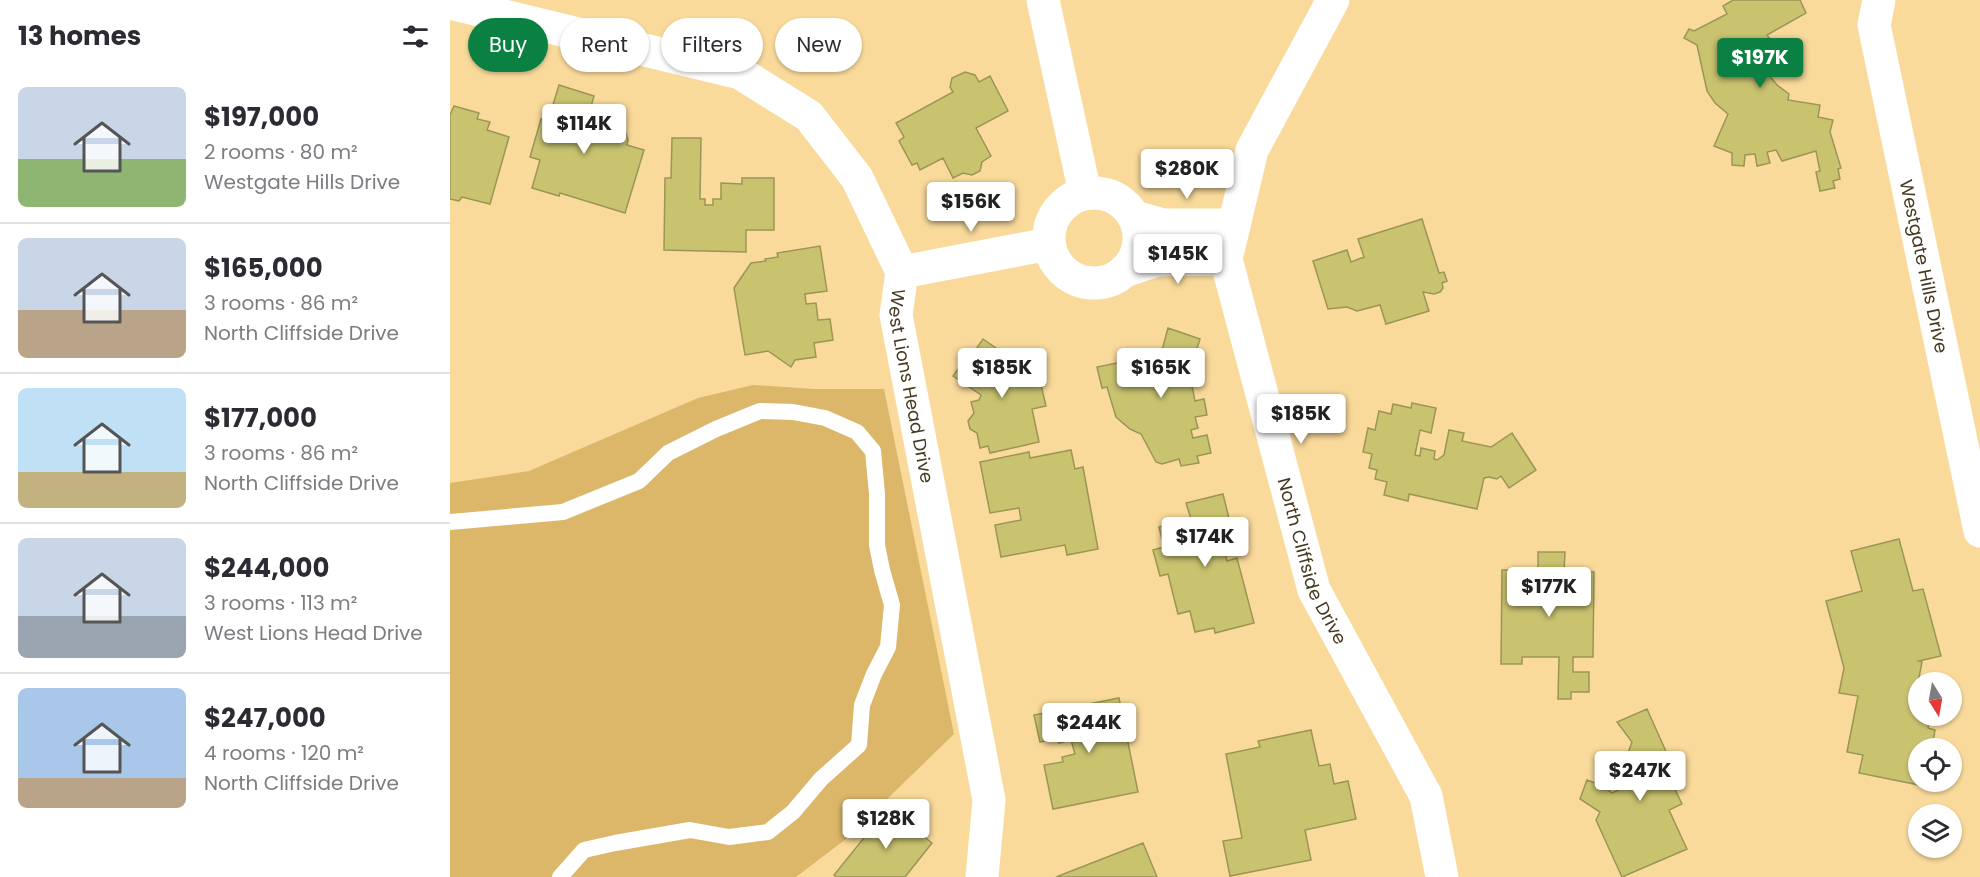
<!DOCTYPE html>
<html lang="en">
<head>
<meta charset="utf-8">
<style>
	:root { --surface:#fff; --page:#f2f2f3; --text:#2b2b33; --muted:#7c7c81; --line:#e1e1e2; --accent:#0b8043 }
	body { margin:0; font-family:Poppins,sans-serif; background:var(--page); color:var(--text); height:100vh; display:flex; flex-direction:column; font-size:22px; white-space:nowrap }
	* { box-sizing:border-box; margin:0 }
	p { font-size:20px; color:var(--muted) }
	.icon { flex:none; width:33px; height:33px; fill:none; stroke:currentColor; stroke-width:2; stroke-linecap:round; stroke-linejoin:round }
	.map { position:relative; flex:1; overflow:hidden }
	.panel { display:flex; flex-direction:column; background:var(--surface); width:450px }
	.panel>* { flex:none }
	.banner { position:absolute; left:18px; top:18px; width:570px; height:54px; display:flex; gap:12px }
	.needle { width:39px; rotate:169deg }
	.controls { position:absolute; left:1458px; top:672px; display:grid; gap:12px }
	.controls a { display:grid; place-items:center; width:54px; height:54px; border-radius:50%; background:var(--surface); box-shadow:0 2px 4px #0004; font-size:30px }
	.price { position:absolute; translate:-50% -51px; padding:0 14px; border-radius:6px; background:#fff; color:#222; font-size:20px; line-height:39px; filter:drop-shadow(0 2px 3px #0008) }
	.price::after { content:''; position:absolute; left:50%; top:36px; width:18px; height:14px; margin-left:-9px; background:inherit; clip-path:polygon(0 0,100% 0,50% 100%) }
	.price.selected { background:var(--accent); color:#fff }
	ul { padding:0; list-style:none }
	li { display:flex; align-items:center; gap:18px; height:150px; padding:0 18px }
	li+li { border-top:2px solid var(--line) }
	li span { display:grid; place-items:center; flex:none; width:168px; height:120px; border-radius:9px; color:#555 }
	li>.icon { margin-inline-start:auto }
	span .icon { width:72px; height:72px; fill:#fffc; stroke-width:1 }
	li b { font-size:26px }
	h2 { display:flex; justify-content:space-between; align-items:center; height:72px; padding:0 18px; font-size:26px }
	.chip { padding:0 21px; border-radius:27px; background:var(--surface); box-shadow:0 2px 4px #0004; font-size:21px; line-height:54px }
	.chip.selected { background:var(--accent); color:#fff }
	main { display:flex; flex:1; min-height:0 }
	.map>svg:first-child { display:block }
	.green { fill:#dcb76a }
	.building { fill:#c9c370; stroke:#9b9654; stroke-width:1.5 }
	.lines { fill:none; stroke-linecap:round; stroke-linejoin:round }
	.lane { stroke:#fff; stroke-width:16 }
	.street { stroke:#fff; stroke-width:33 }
	.labels { text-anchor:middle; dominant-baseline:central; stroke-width:4.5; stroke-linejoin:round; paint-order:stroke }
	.street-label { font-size:18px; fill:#45391f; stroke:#f9da9b }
</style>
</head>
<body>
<main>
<section class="panel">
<h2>13 homes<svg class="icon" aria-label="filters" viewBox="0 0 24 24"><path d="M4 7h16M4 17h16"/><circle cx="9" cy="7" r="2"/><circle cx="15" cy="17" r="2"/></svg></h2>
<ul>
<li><span style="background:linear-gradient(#c9d6e8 60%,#8fb573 0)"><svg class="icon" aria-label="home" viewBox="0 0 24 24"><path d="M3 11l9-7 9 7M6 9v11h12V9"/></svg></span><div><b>$197,000</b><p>2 rooms · 80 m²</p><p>Westgate Hills Drive</p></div></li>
<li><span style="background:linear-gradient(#c9d6e8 60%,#b9a48a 0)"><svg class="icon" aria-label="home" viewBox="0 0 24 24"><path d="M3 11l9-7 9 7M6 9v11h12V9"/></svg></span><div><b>$165,000</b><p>3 rooms · 86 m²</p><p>North Cliffside Drive</p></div></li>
<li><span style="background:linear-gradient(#bfe0f5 70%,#c2b280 0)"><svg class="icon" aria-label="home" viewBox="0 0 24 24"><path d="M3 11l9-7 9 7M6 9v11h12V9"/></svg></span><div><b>$177,000</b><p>3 rooms · 86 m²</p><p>North Cliffside Drive</p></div></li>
<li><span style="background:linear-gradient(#c9d6e8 65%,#9aa5b1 0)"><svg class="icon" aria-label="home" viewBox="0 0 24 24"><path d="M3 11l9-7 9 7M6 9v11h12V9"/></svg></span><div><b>$244,000</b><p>3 rooms · 113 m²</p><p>West Lions Head Drive</p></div></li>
<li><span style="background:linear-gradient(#a9c7e8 75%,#b9a48a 0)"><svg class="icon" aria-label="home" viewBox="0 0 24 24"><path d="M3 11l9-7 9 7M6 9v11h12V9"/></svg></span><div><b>$247,000</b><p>4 rooms · 120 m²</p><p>North Cliffside Drive</p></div></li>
</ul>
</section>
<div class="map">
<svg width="1530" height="877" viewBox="0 0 1530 877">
	<rect width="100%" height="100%" fill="#f9da9b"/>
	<path class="green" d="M303,385L365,389H434L504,734L396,839L346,877H0V483L79,471L248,398Z"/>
	<path class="building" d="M1283,0H1350L1356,13L1317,35L1327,49L1309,57L1318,74L1327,85L1339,94L1338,100L1370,105L1368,117L1383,120L1380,132L1391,168L1388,169L1390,179L1383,181L1385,188L1370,191L1366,172L1370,171L1366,151L1332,161L1326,150L1317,152L1320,163L1307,166L1305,154L1295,155L1294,166L1282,165V153L1264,146L1278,114L1265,103L1257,91L1247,45L1234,38L1239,29L1244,31L1277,14L1273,6Z
		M515,72L525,75L529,82L540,76L558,111L526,128L541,156L532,162L530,171L522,175L513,173L503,178L493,158L470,170L467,163L462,165L449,141L454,137L446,123L503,92L500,87L502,78Z
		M109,85L144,96L134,131L148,136L157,125H167L175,130L178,140L177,145L194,150L175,213L110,193L109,196L82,188L90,160L80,157L91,119L98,121Z
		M4,106L29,113L27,119L40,122L37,130L59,137L40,204L12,197L9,201L0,199V115Z
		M222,138H251L250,199H255V205H263V199H271V183L292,184V178H324V230H296V252L214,250L215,178H221Z
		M972,219L989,273L994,272L997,281L992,283L993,288L990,292L984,294L973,292L979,311L936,324L930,305L907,311L897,307L878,309L863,261L897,250L901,262L914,257L908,239Z
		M370,246L377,291L355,294L356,304L366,303L368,320L380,319L383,340L364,343L366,357L345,360L341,367L318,351L295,355L284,288L301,263L316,261L315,259L328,257L327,253Z
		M718,328L750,339L745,355L749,385L742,386L745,401L754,399L757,415L745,417L748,428L741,430L743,438L757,435L761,453L747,456L749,463L731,466L729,459L712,464L706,462L691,434L680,429L666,417L657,387L652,388L647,367L711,354Z
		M533,339L556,355L549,367L552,369L576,363L577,367L586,364L596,406L582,409L589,442L540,453L538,446L530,448L527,433L520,429L518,421L524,413L521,402L529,400L531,395L503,376L522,349L524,352Z
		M962,403L986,408L981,433L970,430L965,455L970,456L971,448L985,451L984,459L987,460L994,455L999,430L1014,433L1012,441L1041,447L1062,433L1086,470L1059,488L1051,476L1047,479L1039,477L1034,478L1027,509L959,494L958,501L934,495L937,482L925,479L927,470L919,468L922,454L913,452L918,428L925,430L929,411L941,414L943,404L961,408Z
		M621,450L625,469L633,467L648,549L617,555L615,545L551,557L545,525L571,520L569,508L540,513L530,462L579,452L580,458Z
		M773,494L785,543L773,546L777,561L787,558L804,623L765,633L764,628L745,632L740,611L728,614L718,574L710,576L703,550L714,547L709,527L741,519L736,503Z
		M1449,539L1463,591L1473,589L1491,656L1469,661L1472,662L1465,698L1468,699V716H1480L1478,728L1485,730L1482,748H1468V782H1475L1474,786L1409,773L1413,755L1397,752L1408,696L1389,693L1394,668L1376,601L1412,591L1401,551Z
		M1088,552H1115L1114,572H1144L1143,657H1123V672H1139V692H1121V699H1108L1109,657H1072V664H1051L1052,570H1088Z
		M669,698L688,792L603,809L594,765L613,762L612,757L625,754L621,740L609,743L608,738L590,742L584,715Z
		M1197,709L1227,776L1220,779L1232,804L1219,810L1237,849L1172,877L1146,820L1150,812L1130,799L1137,780L1153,786L1162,793L1178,785L1180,790L1196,777L1172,769L1182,742L1167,722Z
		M861,730L869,766L880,764L884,784L898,781L906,819L855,830L861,860L780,876L773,841L792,838L776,754L810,747L808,741Z
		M438,808L482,843L455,877H387L384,875Z
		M693,843L707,877H606Z"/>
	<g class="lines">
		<path class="lane" d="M0,522L113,512L189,481L218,453L266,429L310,411L343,412L375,418L407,432L423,451L427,494V545L432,570L442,605L438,647L424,674L412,705L409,745L371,779L343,812L318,832L279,837L240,830L165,843L134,850L110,877"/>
		<g class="street">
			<path d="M593,0L635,193"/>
			<path id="s1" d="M883,0L802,150L776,259L864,590L976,796L992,877"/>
			<path id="s2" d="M1429,0L1424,25L1530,531"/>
			<path id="s3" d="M0,3L290,73L359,116L407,178L452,272L446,315L539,800L532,877"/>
			<circle cx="644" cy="238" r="45"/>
			<path d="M684,217L713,225H784"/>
			<path d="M674,271L707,260L776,259"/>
			<path d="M452,272L599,244"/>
		</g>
	</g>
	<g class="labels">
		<g class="street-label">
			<text stroke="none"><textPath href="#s2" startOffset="272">Westgate Hills Drive</textPath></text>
			<text stroke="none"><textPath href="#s3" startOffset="678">West Lions Head Drive</textPath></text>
			<text stroke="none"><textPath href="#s1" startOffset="597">North Cliffside Drive</textPath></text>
		</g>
	</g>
</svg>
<div class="controls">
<a><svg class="needle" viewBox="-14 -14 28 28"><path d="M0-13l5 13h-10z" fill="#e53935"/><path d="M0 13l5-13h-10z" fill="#7c7c81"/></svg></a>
<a><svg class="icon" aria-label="locate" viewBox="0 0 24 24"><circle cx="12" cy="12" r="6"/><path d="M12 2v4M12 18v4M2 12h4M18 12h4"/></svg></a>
<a><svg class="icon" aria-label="layers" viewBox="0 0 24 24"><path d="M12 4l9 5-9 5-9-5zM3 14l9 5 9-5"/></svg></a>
</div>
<b class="price selected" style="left:1310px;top:89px">$197K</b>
<b class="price" style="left:134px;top:155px">$114K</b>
<b class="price" style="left:737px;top:200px">$280K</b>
<b class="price" style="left:521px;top:233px">$156K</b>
<b class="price" style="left:728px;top:285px">$145K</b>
<b class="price" style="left:552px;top:399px">$185K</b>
<b class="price" style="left:711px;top:399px">$165K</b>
<b class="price" style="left:851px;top:445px">$185K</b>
<b class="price" style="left:755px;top:568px">$174K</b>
<b class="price" style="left:1099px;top:618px">$177K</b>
<b class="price" style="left:639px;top:754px">$244K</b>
<b class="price" style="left:1190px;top:802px">$247K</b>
<b class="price" style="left:436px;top:850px">$128K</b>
<div class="banner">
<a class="chip selected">Buy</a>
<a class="chip">Rent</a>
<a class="chip">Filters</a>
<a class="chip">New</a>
</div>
</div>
</main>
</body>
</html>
